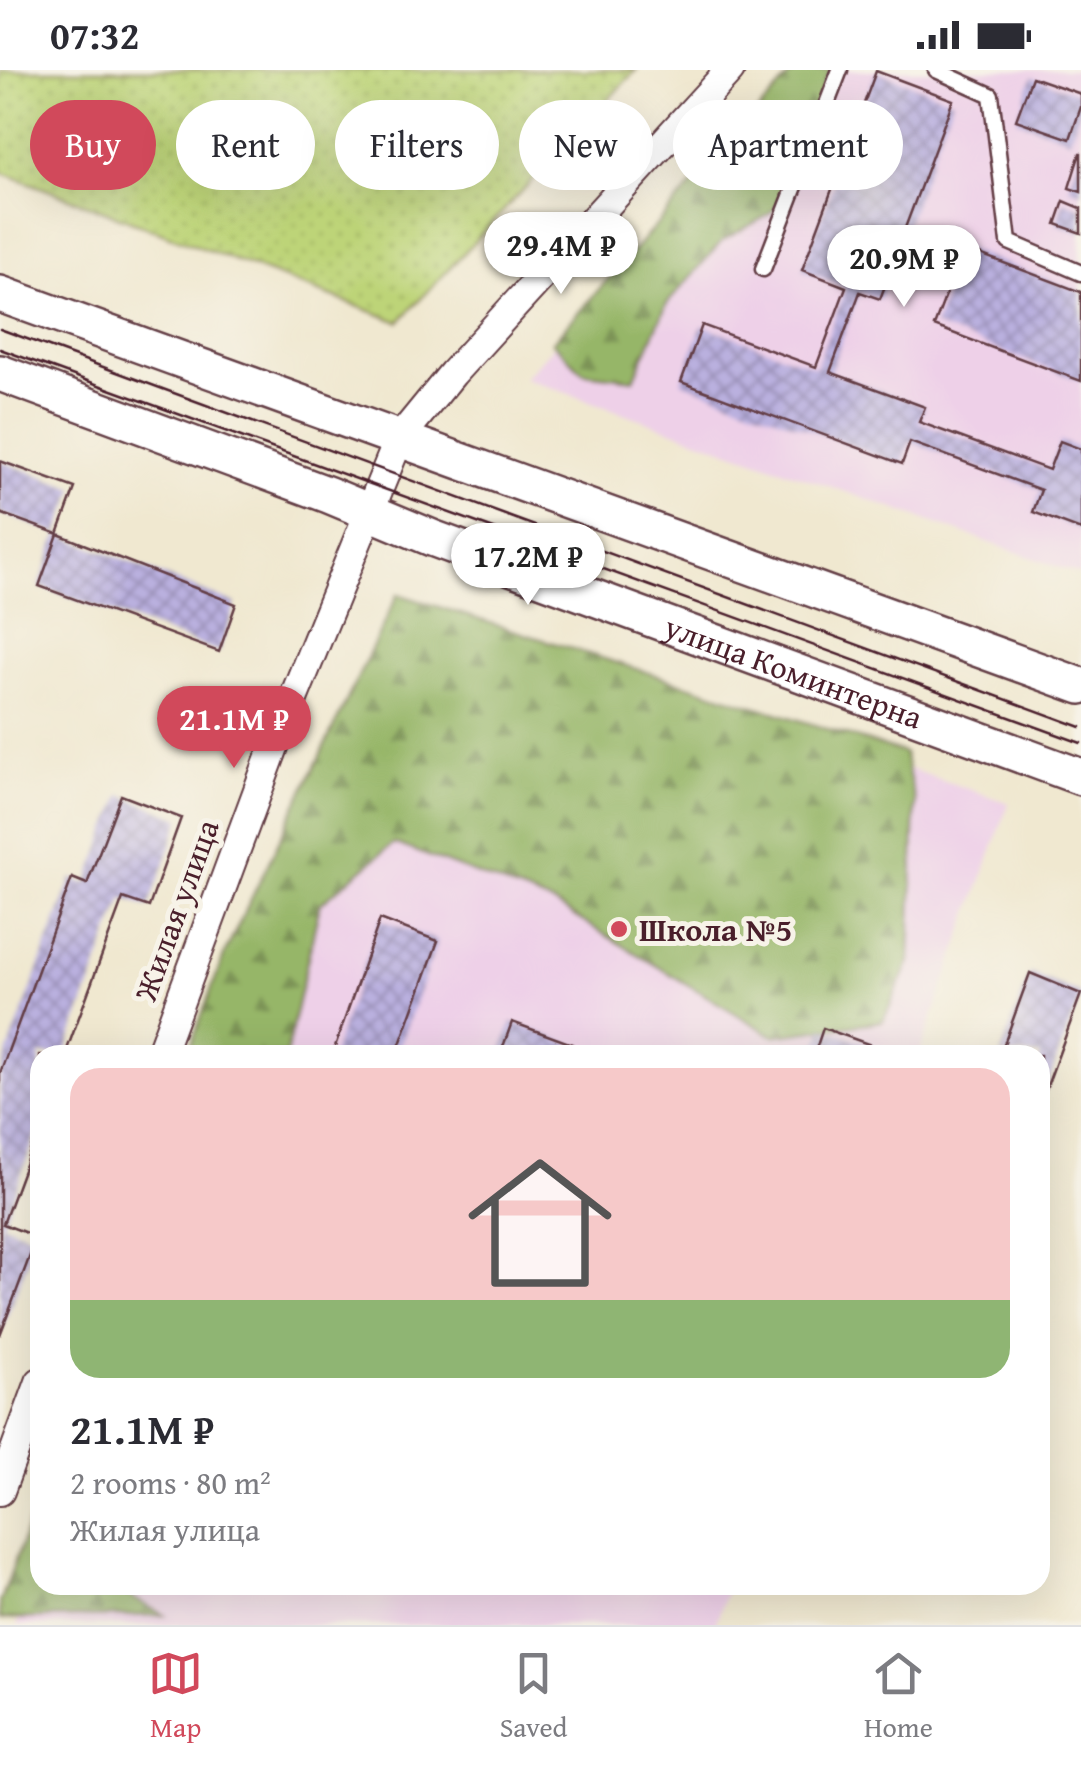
<!DOCTYPE html>
<html lang="en">
<head>
<meta charset="utf-8">
<style>
	:root { --surface:#fff; --page:#f7f7f7; --text:#2b2b33; --muted:#7c7c81; --line:#e1e1e2; --accent:#d1495b }
	body { margin:0; font-family:"Gentium Book Plus",serif; background:var(--page); color:var(--text); height:100vh; display:flex; flex-direction:column; font-size:38px; white-space:nowrap }
	* { box-sizing:border-box; margin:0 }
	p { font-size:32px; color:var(--muted) }
	.icon { flex:none; width:55px; height:55px; fill:none; stroke:currentColor; stroke-width:2; stroke-linecap:round; stroke-linejoin:round }
	.map { position:relative; flex:1; overflow:hidden }
	.sheet { position:absolute; left:30px; top:975px; width:1020px; height:550px; display:flex; flex-direction:column; background:var(--surface); border-radius:30px; box-shadow:0 10px 40px #0002 }
	.sheet>* { flex:none }
	.top-card { position:absolute; left:30px; top:30px; width:1022px; height:90px; display:flex; gap:20px }
	.price { position:absolute; translate:-50% -85px; padding:0 22px; border-radius:35px; background:#fff; color:#222; font-size:32px; line-height:65px; filter:drop-shadow(0 2px 5px #0008) }
	.price::after { content:''; position:absolute; left:50%; top:60px; width:30px; height:22px; margin-left:-15px; background:inherit; clip-path:polygon(0 0,100% 0,50% 100%) }
	.price.current { background:var(--accent); color:#fff }
	ul { padding:0; list-style:none }
	li { display:grid; align-content:center; gap:20px; height:530px; padding:0 40px }
	li+li { border-top:2px solid var(--line) }
	li span { display:grid; place-items:center; height:310px; border-radius:30px; color:#555 }
	li>.icon { margin-inline-start:auto }
	span .icon { width:180px; height:180px; fill:#fffc; stroke-width:1 }
	li b { font-size:42px }
	.pill { padding:0 35px; border-radius:45px; background:var(--surface); box-shadow:0 10px 40px #0002; font-size:35px; line-height:90px }
	.pill.current { background:var(--accent); color:#fff }
	.status { display:flex; justify-content:space-between; align-items:center; height:70px; padding:0 50px; background:var(--surface); direction:ltr }
	.status svg { height:28px; fill:currentColor }
	.tabs { display:flex; justify-content:space-around; align-items:center; height:140px; border-top:2px solid var(--line); background:var(--surface); font-size:28px; color:var(--muted) }
	.tabs a { display:grid; justify-items:center; gap:5px }
	.tabs .current { color:var(--accent) }
	.map>svg:first-child { display:block }
	.built { fill:#eed0e8 }
	.forest { fill:url(#forest-firs); stroke:#706a4a; stroke-width:2.5 }
	.park { fill:url(#park-dots); stroke:#847a52; stroke-width:2.5 }
	.building { fill:url(#building-cross-hatch) }
	.lines { fill:none; stroke-linecap:round; stroke-linejoin:round }
	.service-casing { stroke:#633d44; stroke-width:19 }
	.minor-casing { stroke:#633d44; stroke-width:32 }
	.tertiary-casing { stroke:#633d44; stroke-width:40 }
	.service { stroke:#fff; stroke-width:14 }
	.minor { stroke:#fff; stroke-width:28 }
	.tertiary { stroke:#fff; stroke-width:35 }
	.tram { stroke:#4a1f2b; stroke-width:2.5 }
	.poi-dot { fill:#d1495b; stroke:#f7f3e8; stroke-width:4 }
	.labels { text-anchor:middle; dominant-baseline:central; stroke-width:10; stroke-linejoin:round; paint-order:stroke }
	.street-label { font-size:32px; fill:#4a1f2b; stroke:#f7f3e8 }
	.poi-label { font-size:32px; font-weight:bold; fill:#4a1f2b; stroke:#f7f3e8; text-anchor:start }
</style>
</head>
<body>
<div class="status"><b>07:32</b><svg viewBox="0 0 49 12"><path d="M0 12V9h3v3zM5 12V6h3v6zM10 12V3h3v9zM15 12V0h3v12zM26 1h20v11H26zM47 4h2v5h-2z"/></svg></div>
<div class="map">
<svg width="1081" height="1555" viewBox="0 0 1081 1555">
	<defs>
		<pattern id="forest-firs" width="22" height="20" patternUnits="userSpaceOnUse" patternTransform="scale(2.5)"><rect width="22" height="20" fill="#96b668"/><path d="M5 1l3.5 6h-7zM16 11l3.5 6h-7z" fill="#7c9356"/></pattern>
		<pattern id="park-dots" width="8" height="8" patternUnits="userSpaceOnUse" patternTransform="scale(2.5)"><rect width="8" height="8" fill="#bdd478"/><path d="M2 2h.1M6 6h.1" fill="none" stroke="#a4b668" stroke-width="1.8" stroke-linecap="round"/></pattern>
		<pattern id="building-cross-hatch" width="8" height="8" patternUnits="userSpaceOnUse" patternTransform="scale(2.5)"><rect width="8" height="8" fill="#bab0df"/><path d="M0 0l8 8M0 8l8-8" fill="none" stroke="#998fb5"/></pattern>
	</defs>
	<rect width="100%" height="100%" fill="#f7f3e8"/>
	<filter id="ink" filterUnits="userSpaceOnUse"><feTurbulence type="fractalNoise" baseFrequency=".01" numOctaves="2"/><feDisplacementMap in="SourceGraphic" scale="20" xChannelSelector="R" yChannelSelector="G"/><feConvolveMatrix kernelMatrix="1 2 1 2 8 2 1 2 1" color-interpolation-filters="sRGB"/></filter>
	<filter id="wash" filterUnits="userSpaceOnUse"><feTurbulence type="fractalNoise" baseFrequency=".0048" numOctaves="4" result="noise"/><feDisplacementMap in="SourceGraphic" scale="40" xChannelSelector="R" yChannelSelector="G"/><feGaussianBlur stdDeviation="2.25" result="paint"/><feColorMatrix in="noise" values="0 0 0 0 0 0 0 0 0 0 0 0 0 0 0 0 0 1.4 0 .05"/><feComposite in="paint" operator="in"/></filter>
	<g filter="url(#wash)">
		<rect width="100%" height="100%" fill="#f0e8d0"/>
		<path class="built" d="M806,0H1081V505L524,308Z
			M398,524L1009,733L919,985H228Z
			M40,1492V1515H729L715,1555H17Z"/>
		<path class="forest" d="M795,0H835L826,8L794,121L768,145L722,171L667,234L634,309L584,303L552,272Z
			M398,524L904,683L915,731L910,892L883,951L773,966L552,833L394,773L320,834L286,985H187L225,883Z
			M40,1440V1515H109L164,1545L0,1549V1533L33,1441Z"/>
		<path class="park" d="M0,0H636L399,252L0,102Z"/>
		<g id="blocks">
			<path class="building" d="M876,1L953,30L896,182L952,203L950,215L964,178L1081,222V311L934,256L947,222L891,200L880,229L860,222L830,302L925,337L919,352L1049,400L1060,371L1081,379V460L1033,442L1041,420L910,372L902,394L681,312L702,255L816,297L846,217L802,200Z
				M1032,7L1081,24V37L1070,69L1016,50Z
				M1080,83H1081V122L1069,118Z
				M1064,131L1081,138V163L1056,154Z
				M0,391L75,418L58,464L0,443Z
				M58,464L236,534L219,582L39,516Z
				M121,725L181,748L149,837L123,828L65,985H40V1054L3,1154L37,1167L0,1265V1003L72,808L87,814Z
				M380,849L438,871L396,985H332Z
				M1030,903L1081,924L1040,1035V985H1000Z
				M512,952L572,974L568,985H500Z
				M823,958L874,976L871,985H814Z"/>
		</g>
	</g>
	<g filter="url(#ink)">
		<use href="#blocks" fill-opacity="0" stroke="#633d44" stroke-width="2.5"/>
		<g class="lines">
			<g class="service-casing">
				<path id="service" d="M936,0L991,25L1009,172L1081,203
					M763,199L840,0"/>
			</g>
			<g class="minor-casing">
				<path id="minor" d="M160,985L278,666L399,369L453,303L730,0
					M0,1421L40,1312"/>
			</g>
			<g class="tertiary-casing">
				<g id="tertiary">
					<path d="M0,224L1081,616"/>
					<path id="s1" d="M0,303L329,425L432,468L1081,707"/>
				</g>
			</g>
			<use href="#service" class="service"/>
			<use href="#minor" class="minor"/>
			<use href="#tertiary" class="tertiary"/>
			<path class="tram" d="M0,259L1081,657
				M0,279L1081,673"/>
		</g>
	</g>
	<circle class="poi-dot" cx="619" cy="859" r="10"/>
	<g class="labels">
		<g class="street-label">
			<text stroke="none"><textPath href="#s1" startOffset="848">улица Коминтерна</textPath></text>
			<text transform="translate(176 840) rotate(-70)">Жилая улица</text>
		</g>
		<g class="poi-label">
			<text x="639" y="859">Школа №5</text>
		</g>
	</g>
</svg>
<b class="price" style="left:561px;top:227px">29.4M ₽</b>
<b class="price" style="left:904px;top:240px">20.9M ₽</b>
<b class="price" style="left:528px;top:538px">17.2M ₽</b>
<b class="price current" style="left:234px;top:701px">21.1M ₽</b>
<div class="top-card">
<a class="pill current">Buy</a>
<a class="pill">Rent</a>
<a class="pill">Filters</a>
<a class="pill">New</a>
<a class="pill">Apartment</a>
</div>
<section class="sheet">
<ul>
<li><span style="background:linear-gradient(#f6c9c9 75%,#8fb573 0)"><svg class="icon" aria-label="home" viewBox="0 0 24 24"><path d="M3 11l9-7 9 7M6 9v11h12V9"/></svg></span><div><b>21.1M ₽</b><p>2 rooms · 80 m²</p><p>Жилая улица</p></div></li>
</ul>
</section>
</div>
<nav class="tabs">
<a class="current"><svg class="icon" aria-label="map" viewBox="0 0 24 24"><path d="M3 6l6-2 6 2 6-2v14l-6 2-6-2-6 2zM9 4v14M15 6v14"/></svg>Map</a>
<a><svg class="icon" aria-label="saved" viewBox="0 0 24 24"><path d="M7 4h10v16l-5-4-5 4z"/></svg>Saved</a>
<a><svg class="icon" aria-label="home" viewBox="0 0 24 24"><path d="M3 11l9-7 9 7M6 9v11h12V9"/></svg>Home</a>
</nav>
</body>
</html>
